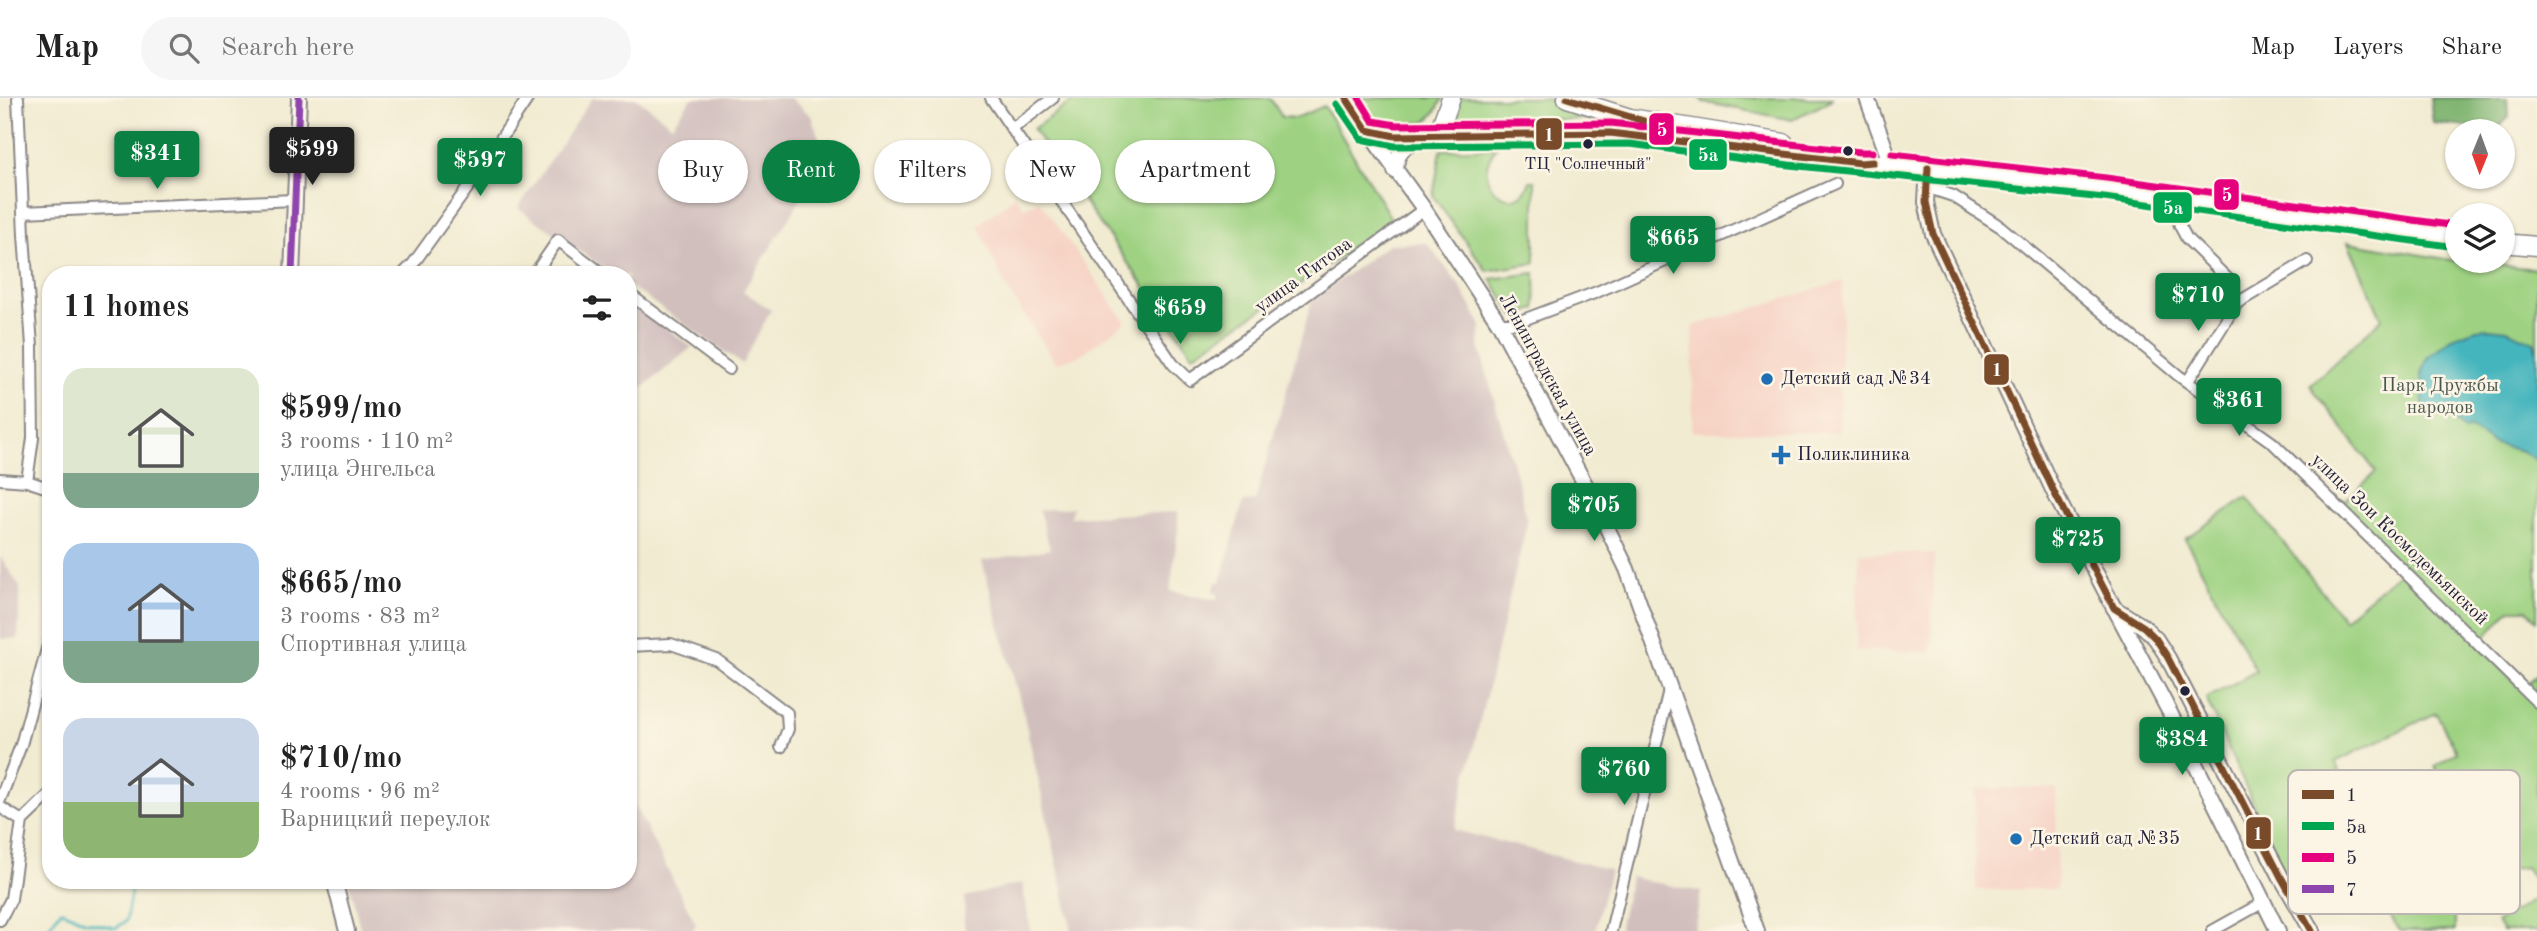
<!DOCTYPE html>
<html lang="en">
<head>
<meta charset="utf-8">
<style>
	:root { --surface:#fff; --page:#f6f6f6; --text:#222; --muted:#767676; --line:#e0e0e0; --accent:#0b8043 }
	body { margin:0; font-family:"Old Standard TT",serif; background:var(--page); color:var(--text); height:100vh; display:flex; flex-direction:column; font-size:26px; white-space:nowrap }
	* { box-sizing:border-box; margin:0 }
	p { font-size:23px; color:var(--muted) }
	.icon { flex:none; width:38px; height:38px; fill:none; stroke:currentColor; stroke-width:2; stroke-linecap:round; stroke-linejoin:round }
	.map { position:relative; flex:1; overflow:hidden }
	.panel { position:absolute; left:42px; top:168px; width:595px; height:623px; display:flex; flex-direction:column; background:var(--surface); border-radius:28px; box-shadow:0 2px 5px #0004 }
	.panel>* { flex:none }
	.top-card { position:absolute; left:658px; top:42px; width:665px; height:63px; display:flex; gap:14px }
	.needle { width:46px; rotate:181deg }
	.fabs { position:absolute; left:2445px; top:21px; display:grid; gap:14px }
	.fabs a { display:grid; place-items:center; width:70px; height:70px; border-radius:50%; background:var(--surface); box-shadow:0 2px 5px #0004; font-size:35px }
	.price { position:absolute; translate:-50% -60px; padding:0 16px; border-radius:7px; background:var(--accent); color:#fff; font-size:23px; line-height:46px; filter:drop-shadow(0 2px 4px #0008) }
	.price::after { content:''; position:absolute; left:50%; top:42px; width:21px; height:16px; margin-left:-10px; background:inherit; clip-path:polygon(0 0,100% 0,50% 100%) }
	.price.on { background:#222; color:#fff }
	ul { padding:0; list-style:none }
	li { display:flex; align-items:center; gap:21px; height:175px; padding:0 21px }
	li span { display:grid; place-items:center; flex:none; width:196px; height:140px; border-radius:21px; color:#555 }
	li>.icon { margin-inline-start:auto }
	span .icon { width:84px; height:84px; fill:#fffc; stroke-width:1 }
	li b { font-size:30px }
	h2 { display:flex; justify-content:space-between; align-items:center; height:84px; padding:0 21px; font-size:30px }
	.chip { padding:0 24px; border-radius:32px; background:var(--surface); box-shadow:0 2px 5px #0004; font-size:24px; line-height:63px }
	.chip.on { background:var(--accent); color:#fff }
	header { display:flex; align-items:center; gap:42px; box-sizing:border-box; height:98px; padding:0 35px; background:var(--surface); border-bottom:2px solid var(--line) }
	header strong { font-size:33px }
	nav { display:flex; gap:38px; margin-inline-start:auto; font-size:24px }
	.search { width:490px; height:63px; background:var(--page); display:flex; align-items:center; gap:18px; box-sizing:border-box; padding:0 24px; border-radius:38px; color:var(--muted); font-size:26px }
	.map>svg:first-child { display:block }
	.built { fill:#f6d2c4 }
	.industrial { fill:#d1bfbe }
	.green { fill:#9ed282; stroke:#607a5e; stroke-width:2 }
	.forest { fill:#7eb470; stroke:#506b56; stroke-width:2 }
	.water { fill:#45b5bd; stroke:#346c7c; stroke-width:2 }
	.lines { fill:none; stroke-linecap:round; stroke-linejoin:round }
	.stream { stroke:#45b5bd; stroke-width:2.5 }
	.minor-casing { stroke:#8a8686; stroke-width:14 }
	.tertiary-casing { stroke:#8a8686; stroke-width:18 }
	.primary-casing { stroke:#8a8686; stroke-width:21 }
	.minor { stroke:#fff; stroke-width:10 }
	.tertiary { stroke:#fff; stroke-width:14 }
	.primary { stroke:#fff; stroke-width:18 }
	.bus-1-casing { stroke:#fcf5e5; stroke-width:12 }
	.bus-2-casing { stroke:#fcf5e5; stroke-width:12 }
	.bus-3-casing { stroke:#fcf5e5; stroke-width:12 }
	.bus-4-casing { stroke:#fcf5e5; stroke-width:12 }
	.bus-1 { stroke:#7a4b2a; stroke-width:7 }
	.bus-2 { stroke:#00a651; stroke-width:7 }
	.bus-3 { stroke:#e5007d; stroke-width:7 }
	.bus-4 { stroke:#8e44ad; stroke-width:7 }
	.bus-dot { fill:#22223b; stroke:#fcf5e5; stroke-width:2.5 }
	.poi-dot { fill:#1f6fb2; stroke:#fcf5e5; stroke-width:2.5 }
	.labels { text-anchor:middle; dominant-baseline:central; stroke-width:5; stroke-linejoin:round; paint-order:stroke }
	.bus-label { font-size:17px; fill:#22223b; stroke:#fcf5e5 }
	.street-label { font-size:19px; fill:#22223b; stroke:#fcf5e5 }
	.poi-label { font-size:19px; fill:#22223b; stroke:#fcf5e5; text-anchor:start }
	.park-label { font-size:19px; fill:#475750; stroke:#fcf5e5 }
	.key { fill:#fcf5e5; stroke:#bbb6b2; stroke-width:2 }
	.key-label { font-size:19px; fill:#22223b }
	.line-badge { stroke:#fcf5e5; stroke-width:2.5 }
	.badge-label { font-size:19px; text-anchor:middle; font-weight:bold; fill:#fff }
</style>
</head>
<body>
<header>
<strong>Map</strong>
<div class="search"><svg class="icon" aria-label="search" viewBox="0 0 24 24"><circle cx="10" cy="10" r="6"/><path d="M15 15l6 6"/></svg>Search here</div>
<nav><a>Map</a><a>Layers</a><a>Share</a></nav>
</header>
<div class="map">
<svg width="2537" height="833" viewBox="0 0 2537 833">
	<rect width="100%" height="100%" fill="#fcf5e5"/>
	<filter id="ink" filterUnits="userSpaceOnUse"><feTurbulence type="fractalNoise" baseFrequency=".0143" numOctaves="2"/><feDisplacementMap in="SourceGraphic" scale="14" xChannelSelector="R" yChannelSelector="G"/><feConvolveMatrix kernelMatrix="1 2 1 2 8 2 1 2 1" color-interpolation-filters="sRGB"/></filter>
	<filter id="wash" filterUnits="userSpaceOnUse"><feTurbulence type="fractalNoise" baseFrequency=".00686" numOctaves="4" result="noise"/><feDisplacementMap in="SourceGraphic" scale="28" xChannelSelector="R" yChannelSelector="G"/><feGaussianBlur stdDeviation="1.57" result="paint"/><feColorMatrix in="noise" values="0 0 0 0 0 0 0 0 0 0 0 0 0 0 0 0 0 1.4 0 .05"/><feComposite in="paint" operator="in"/></filter>
	<g filter="url(#wash)">
		<rect width="100%" height="100%" fill="#f1ebd1"/>
		<path class="built" d="M1015,98L1025,110L1039,102L1126,224L1079,258L1056,265L1004,186L978,127Z
			M1843,183L1839,334H1692L1693,228Z
			M1859,454L1934,456L1931,554L1856,552Z
			M1975,690H2056L2057,791L1976,792Z"/>
		<path class="industrial" d="M592,0H637L672,27L692,0H790L811,18L827,60L743,193L771,212L742,266L628,187V177H614L518,110Z
			M1427,145L1459,187L1481,226L1479,248L1518,385L1527,425L1454,732L1610,772L1595,833H1072L1024,618L982,463L1050,451L1039,412L1073,409L1070,419L1178,414V431L1170,493L1216,502L1218,496L1213,494L1216,484H1221L1243,404L1255,403L1312,202L1389,146Z
			M628,203L692,249L628,302Z
			M0,458L20,489L18,541H0Z
			M628,695L696,826L692,833H361L348,782H628Z
			M1630,779L1701,794L1694,833H1619Z
			M1022,785L1031,833H966L964,825L965,799Z"/>
		<path class="green" d="M1077,0H1270L1282,19L1296,20L1324,8L1393,124L1193,257L1033,31Z
			M1361,0H1443C1431,24 1427,27 1399,26C1392,26 1384,27 1377,23C1370,18 1365,7 1361,0Z
			M1458,0H1543L1595,16L1592,20L1586,21L1450,24Z
			M1700,0H1832C1825,8 1802,15 1792,22L1703,4Z
			M1496,50C1466,87 1518,122 1530,83H1535V165L1487,173L1433,98L1441,52Z
			M2348,144L2457,163L2537,171V522L2527,511H2510L2478,547L2524,591L2537,576V786L2525,769L2498,774L2442,682L2435,668L2457,654L2436,615L2335,664L2366,726L2373,723L2406,775L2429,763L2455,802V833H2400L2344,741L2287,781L2206,601L2256,573L2185,441L2247,399L2344,521L2402,472L2338,409L2376,374L2310,287L2382,221Z
			M1535,175L1536,211L1514,218L1491,181Z
			M2537,796V833H2502L2496,824L2533,802Z"/>
		<path class="forest" d="M2430,0H2507L2508,19L2495,32L2433,25Z"/>
		<path class="water" d="M2489,230L2507,232L2534,244L2537,254V363L2521,353L2492,345L2470,330L2464,333L2453,320L2439,317L2426,309L2423,304L2421,275L2428,260L2452,240L2476,231Z"/>
		<g class="lines">
			<path class="stream" d="M46,833L61,812L84,823L116,830L126,823L133,782"/>
		</g>
	</g>
	<g filter="url(#ink)">
		<g class="lines">
			<g class="minor-casing">
				<path id="minor" d="M18,0L24,137L32,248L33,340L27,383
					M991,0L1012,31
					M1053,0L1012,31L1173,266L1190,282L1424,111
					M1926,89L1953,98L2001,129L2179,278L2273,345L2537,604
					M2172,99L2180,128L2187,141L2228,181L2237,205
					M23,114L294,102
					M402,177L413,166L474,81L528,0
					M534,177L558,142L604,177
					M628,195L729,271
					M1499,225H1515L1597,194L1835,86
					M2188,283L2237,205L2307,163
					M0,381L27,383L51,391
					M628,548L671,546L717,562L787,615L788,631L781,649
					M0,702L21,647L51,536
					M0,709L22,723
					M0,822L11,801L22,723L51,695
					M1611,833L1669,592
					M2212,833L2264,804"/>
			</g>
			<g class="tertiary-casing">
				<path id="tertiary" d="M1867,0L1891,66
					M1367,32L1424,111L1499,225L1595,405L1627,471L1757,833
					M1928,70L1926,104L1933,136L2055,396L2114,510L2144,529L2156,541L2168,560L2281,779L2312,833
					M1395,73C1398,51 1403,48 1423,41
					M292,177L299,0
					M2115,511L2169,613L2278,833
					M334,782L347,833"/>
			</g>
			<g class="primary-casing">
				<path id="primary" d="M1346,0L1367,32L1395,38L1610,35L1631,36L1790,57L2105,90L2457,139
					M1567,0L1630,20L1784,45
					M1432,37L1442,25L1451,0
					M2502,145L2537,148"/>
			</g>
			<use href="#minor" class="minor"/>
			<use href="#tertiary" class="tertiary"/>
			<use href="#primary" class="primary"/>
			<g class="bus-1-casing">
				<path id="bus-1" d="M1346,0L1367,32L1395,38L1610,35L1860,65L1873,64
					M1567,0L1644,23
					M1928,70L1926,104L1933,136L2055,396L2114,510L2144,529L2156,541L2168,560L2281,779L2312,833"/>
			</g>
			<g class="bus-2-casing">
				<path id="bus-2" d="M1337,6L1361,41L1394,48L1630,46L1789,67L2104,100L2456,149"/>
			</g>
			<g class="bus-3-casing">
				<path id="bus-3" d="M1359,0L1373,23L1396,27L1611,25L1860,54H1872
					M1892,56L2106,80L2457,128"/>
			</g>
			<g class="bus-4-casing">
				<path id="bus-4" d="M292,177L299,0"/>
			</g>
			<use href="#bus-1" class="bus-1"/>
			<use href="#bus-2" class="bus-2"/>
			<use href="#bus-3" class="bus-3"/>
			<use href="#bus-4" class="bus-4"/>
		</g>
	</g>
	<g class="bus-dot">
		<circle cx="1588" cy="46" r="6"/>
		<circle cx="1848" cy="53" r="6"/>
		<circle cx="2185" cy="593" r="6"/>
	</g>
	<g class="poi-dot">
		<circle cx="1767" cy="281" r="7"/>
		<path d="M1777.5 346.5h7v7h7v7h-7v7h-7v-7h-7v-7h7z"/>
		<circle cx="2016" cy="741" r="7"/>
	</g>
	<g class="labels">
		<g class="bus-label">
			<text x="1588" y="66">ТЦ "Солнечный"</text>
		</g>
		<g class="street-label">
			<text transform="translate(1304 178) rotate(-36)">улица Титова</text>
			<text transform="translate(1547 277) rotate(61)">Ленинградская улица</text>
			<text transform="translate(2399 442) rotate(44)">улица Зои Космодемьянской</text>
		</g>
		<g class="poi-label">
			<text x="1781" y="281">Детский сад №34</text>
			<text x="1797" y="357">Поликлиника</text>
			<text x="2030" y="741">Детский сад №35</text>
		</g>
		<g class="park-label">
			<text x="2440" y="288">Парк Дружбы<tspan x="2440" dy="22">народов</tspan></text>
		</g>
	</g>
	<rect x="2288" y="672" width="232" height="144" rx="10" class="key"/>
	<rect x="2302" y="692" width="32" height="9" fill="#7a4b2a"/>
	<rect x="2302" y="724" width="32" height="8" fill="#00a651"/>
	<rect x="2302" y="755" width="32" height="9" fill="#e5007d"/>
	<rect x="2302" y="787" width="32" height="8" fill="#8e44ad"/>
	<g class="key-label">
		<text x="2346" y="703">1</text>
		<text x="2346" y="735">5а</text>
		<text x="2346" y="766">5</text>
		<text x="2346" y="798">7</text>
	</g>
	<g class="line-badge">
		<rect x="1648" y="14" width="27" height="34" rx="7" fill="#e5007d"/>
		<rect x="1535" y="19" width="28" height="34" rx="7" fill="#7a4b2a"/>
		<rect x="1688" y="40" width="40" height="33" rx="7" fill="#00a651"/>
		<rect x="2213" y="80" width="27" height="33" rx="7" fill="#e5007d"/>
		<rect x="2152" y="93" width="41" height="33" rx="7" fill="#00a651"/>
		<rect x="1983" y="255" width="27" height="33" rx="7" fill="#7a4b2a"/>
		<rect x="2245" y="718" width="27" height="34" rx="7" fill="#7a4b2a"/>
	</g>
	<g class="badge-label">
		<text x="1662" y="38">5</text>
		<text x="1549" y="43">1</text>
		<text x="1708" y="63">5а</text>
		<text x="2227" y="103">5</text>
		<text x="2173" y="116">5а</text>
		<text x="1997" y="278">1</text>
		<text x="2258" y="742">1</text>
	</g>
</svg>
<div class="fabs">
<a><svg class="needle" viewBox="-14 -14 28 28"><path d="M0-13l5 13h-10z" fill="#e53935"/><path d="M0 13l5-13h-10z" fill="#767676"/></svg></a>
<a><svg class="icon" aria-label="layers" viewBox="0 0 24 24"><path d="M12 4l9 5-9 5-9-5zM3 14l9 5 9-5"/></svg></a>
</div>
<b class="price on" style="left:312px;top:89px">$599</b>
<b class="price" style="left:157px;top:93px">$341</b>
<b class="price" style="left:480px;top:100px">$597</b>
<b class="price" style="left:1673px;top:178px">$665</b>
<b class="price" style="left:2198px;top:235px">$710</b>
<b class="price" style="left:1180px;top:248px">$659</b>
<b class="price" style="left:2239px;top:340px">$361</b>
<b class="price" style="left:1594px;top:445px">$705</b>
<b class="price" style="left:2078px;top:479px">$725</b>
<b class="price" style="left:2182px;top:679px">$384</b>
<b class="price" style="left:1624px;top:709px">$760</b>
<div class="top-card">
<a class="chip">Buy</a>
<a class="chip on">Rent</a>
<a class="chip">Filters</a>
<a class="chip">New</a>
<a class="chip">Apartment</a>
</div>
<section class="panel">
<h2>11 homes<svg class="icon" aria-label="filters" viewBox="0 0 24 24"><path d="M4 7h16M4 17h16"/><circle cx="9" cy="7" r="2"/><circle cx="15" cy="17" r="2"/></svg></h2>
<ul>
<li><span style="background:linear-gradient(#dfe7d0 75%,#7fa58c 0)"><svg class="icon" aria-label="home" viewBox="0 0 24 24"><path d="M3 11l9-7 9 7M6 9v11h12V9"/></svg></span><div><b>$599/mo</b><p>3 rooms · 110 m²</p><p>улица Энгельса</p></div></li>
<li><span style="background:linear-gradient(#a9c7e8 70%,#7fa58c 0)"><svg class="icon" aria-label="home" viewBox="0 0 24 24"><path d="M3 11l9-7 9 7M6 9v11h12V9"/></svg></span><div><b>$665/mo</b><p>3 rooms · 83 m²</p><p>Спортивная улица</p></div></li>
<li><span style="background:linear-gradient(#c9d6e8 60%,#8fb573 0)"><svg class="icon" aria-label="home" viewBox="0 0 24 24"><path d="M3 11l9-7 9 7M6 9v11h12V9"/></svg></span><div><b>$710/mo</b><p>4 rooms · 96 m²</p><p>Варницкий переулок</p></div></li>
</ul>
</section>
</div>
</body>
</html>
